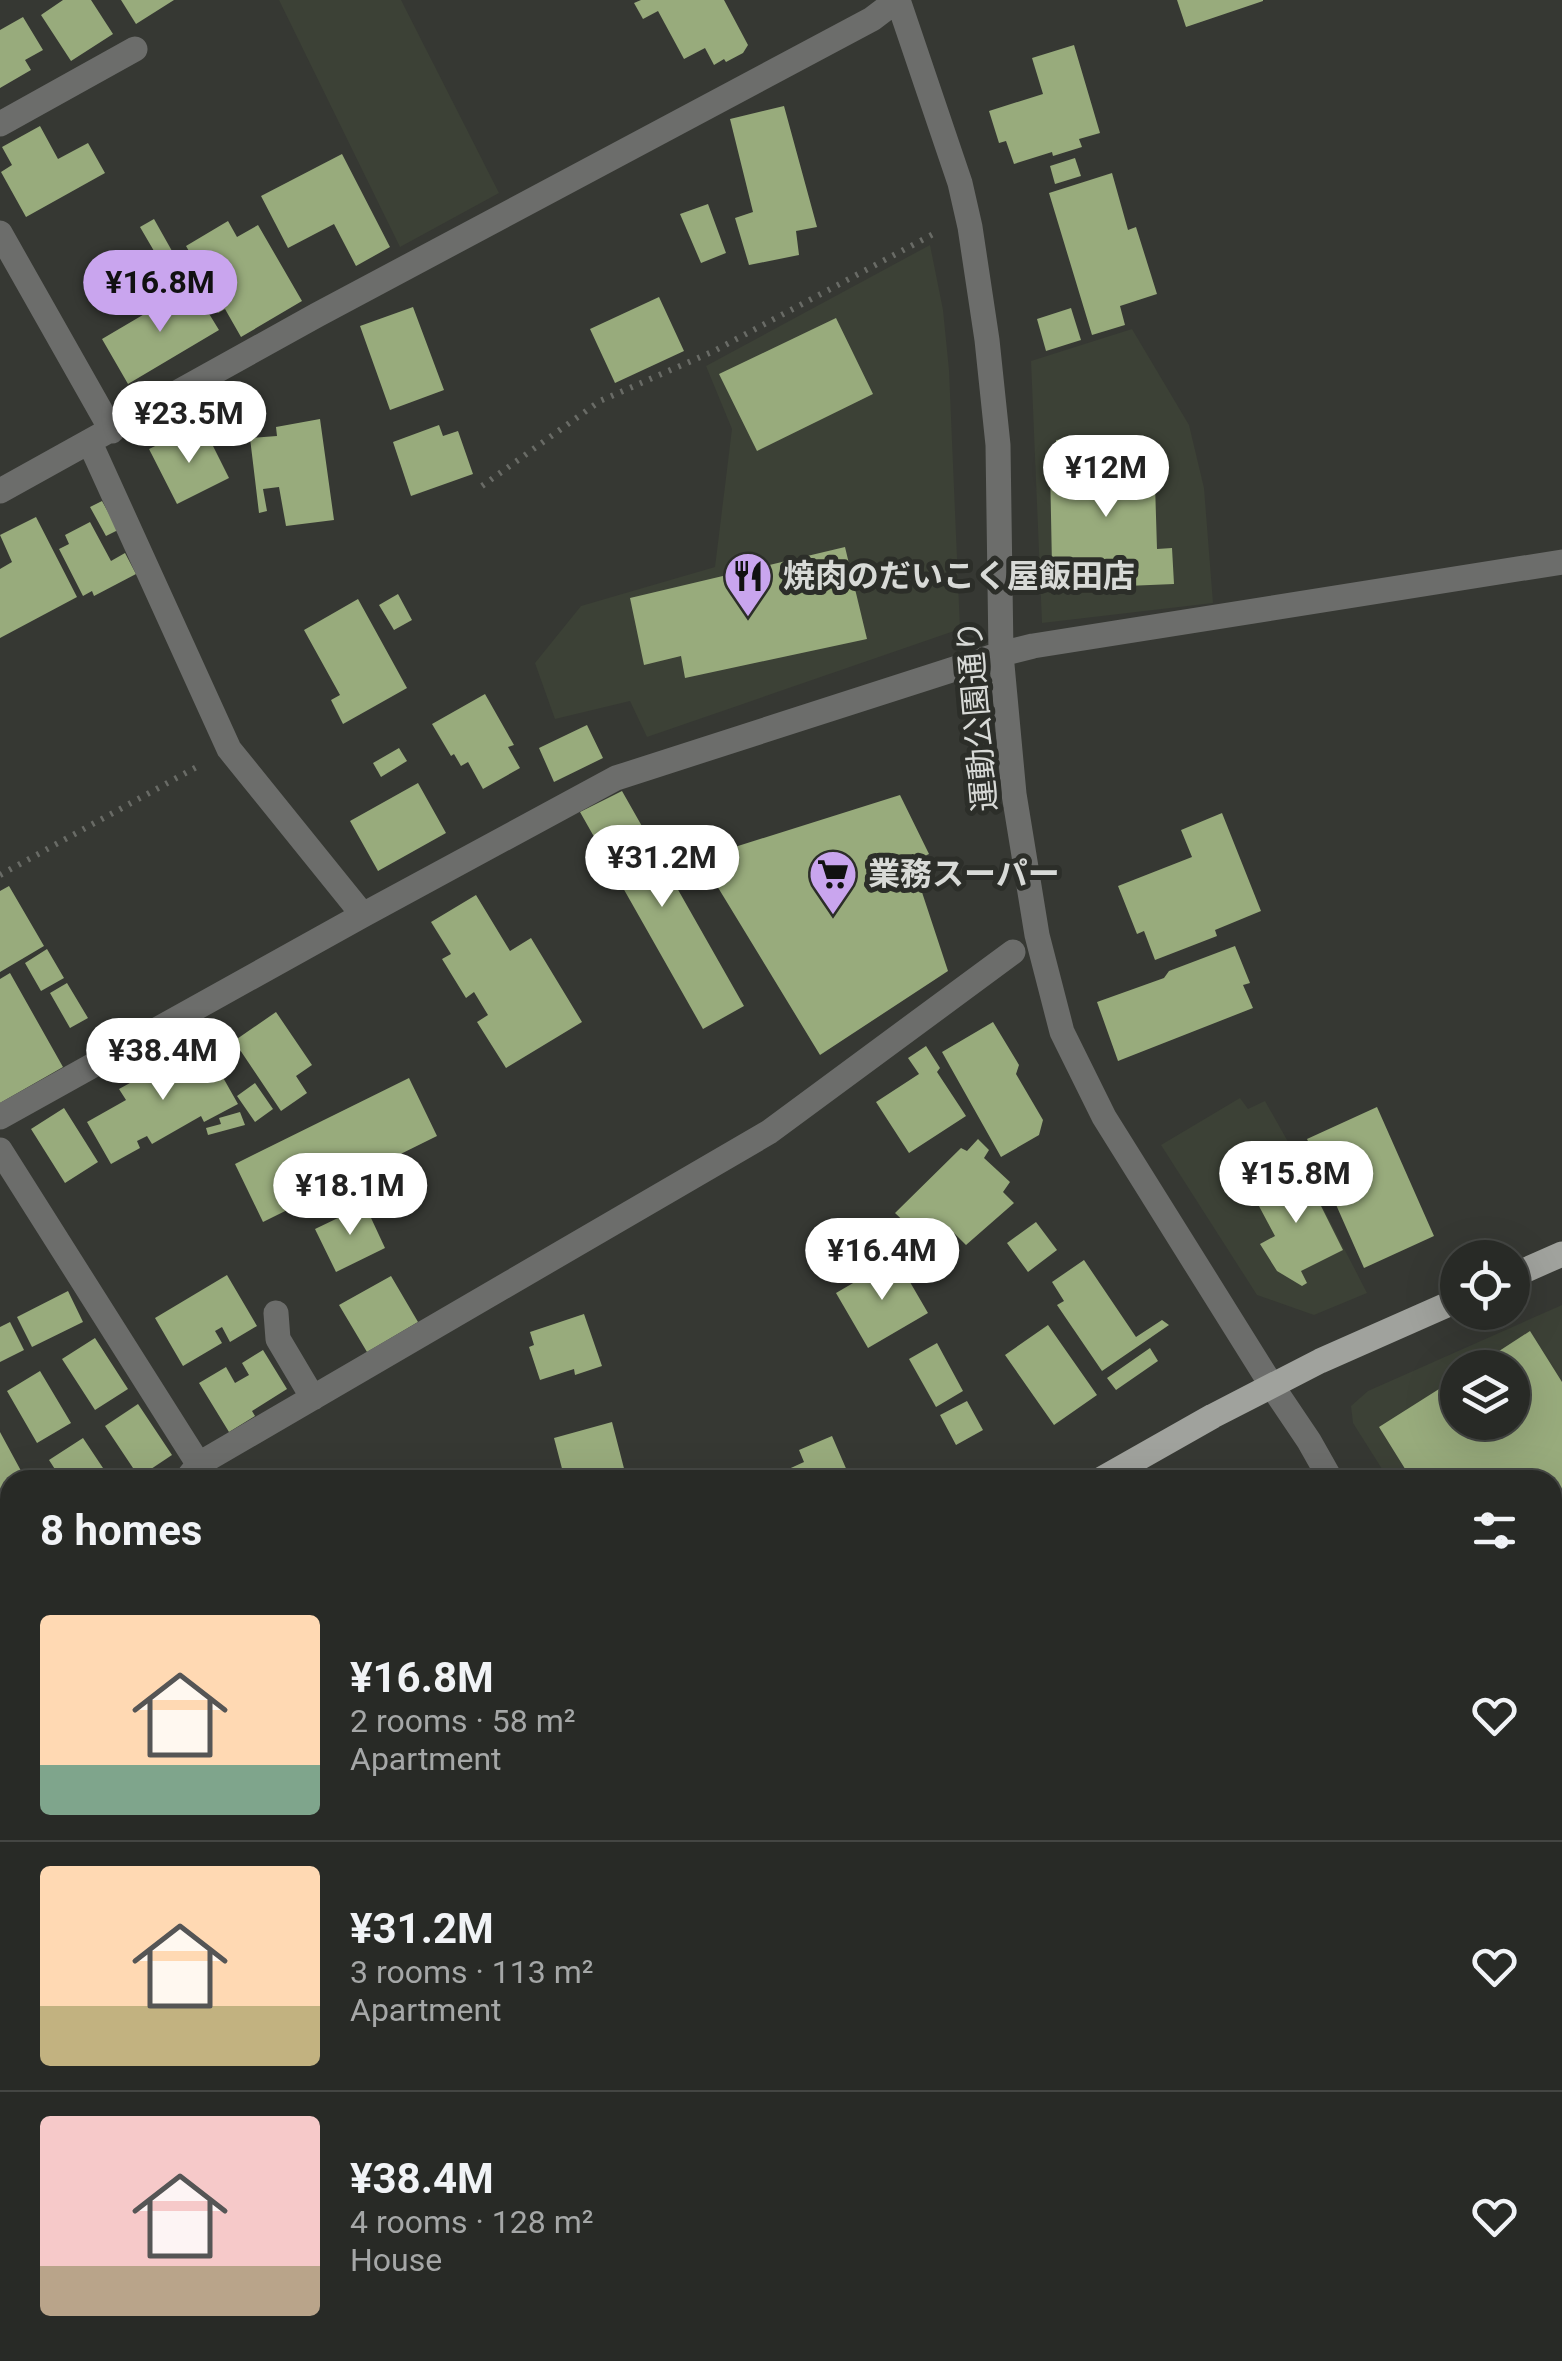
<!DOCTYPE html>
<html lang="en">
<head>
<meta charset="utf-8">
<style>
	:root { --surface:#282a26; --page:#343632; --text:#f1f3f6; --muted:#a5a7a7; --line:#444643; --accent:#c9a5ee }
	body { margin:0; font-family:Roboto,"Noto Sans JP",sans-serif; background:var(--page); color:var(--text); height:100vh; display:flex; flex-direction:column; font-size:38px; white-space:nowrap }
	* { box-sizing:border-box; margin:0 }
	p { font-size:32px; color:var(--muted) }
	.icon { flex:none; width:55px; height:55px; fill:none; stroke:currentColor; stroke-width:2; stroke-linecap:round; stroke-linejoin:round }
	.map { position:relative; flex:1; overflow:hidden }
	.sheet { position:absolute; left:0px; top:1470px; width:1562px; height:892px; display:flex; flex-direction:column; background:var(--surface); border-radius:30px 30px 0 0; box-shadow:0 10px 40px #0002,0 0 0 2px var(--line) }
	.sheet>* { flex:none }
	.tools { position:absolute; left:1440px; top:1240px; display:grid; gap:20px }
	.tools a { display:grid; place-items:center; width:90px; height:90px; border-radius:50%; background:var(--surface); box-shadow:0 10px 40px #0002,0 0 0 2px var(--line); font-size:50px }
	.price { position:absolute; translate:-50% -85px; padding:0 22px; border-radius:35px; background:#fff; color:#222; font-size:32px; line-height:65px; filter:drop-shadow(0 2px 5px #0008) }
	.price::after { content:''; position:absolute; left:50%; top:60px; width:30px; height:22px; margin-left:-15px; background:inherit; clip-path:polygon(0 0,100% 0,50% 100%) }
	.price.active { background:var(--accent); color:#111 }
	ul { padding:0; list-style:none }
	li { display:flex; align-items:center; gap:30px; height:250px; padding:0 40px }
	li+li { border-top:2px solid var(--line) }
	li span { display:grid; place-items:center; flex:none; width:280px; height:200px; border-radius:10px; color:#555 }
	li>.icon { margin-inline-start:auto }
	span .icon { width:120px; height:120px; fill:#fffc; stroke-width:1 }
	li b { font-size:42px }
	h2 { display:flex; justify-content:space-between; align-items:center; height:120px; padding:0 40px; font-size:42px }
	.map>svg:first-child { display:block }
	.built { fill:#3c4136; fill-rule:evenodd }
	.building { fill:#98ab7c }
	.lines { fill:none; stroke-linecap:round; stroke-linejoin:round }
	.path { stroke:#696b66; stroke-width:6; stroke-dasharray:2.5 8; stroke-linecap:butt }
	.minor { stroke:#6c6d6b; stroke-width:25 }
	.major { stroke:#a0a29d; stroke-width:25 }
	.rail { stroke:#80827e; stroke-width:8; stroke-dasharray:20 10; stroke-linecap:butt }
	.labels { text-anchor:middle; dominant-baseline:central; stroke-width:10; stroke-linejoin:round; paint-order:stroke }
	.poi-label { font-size:32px; font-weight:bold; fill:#d8dad7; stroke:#2c2e29; text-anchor:start }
	.street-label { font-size:32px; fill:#d8dad7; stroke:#2c2e29 }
</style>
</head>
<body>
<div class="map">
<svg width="1562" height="2361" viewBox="0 0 1562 2361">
	<rect width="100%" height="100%" fill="#363833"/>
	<path class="built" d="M279,0H401L499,193L400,247Z
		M930,245L943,310L949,370L960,629L647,737L630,701L555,719L535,663L581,606L715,567L732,429L706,366Z
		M1132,329L1189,425L1204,488L1213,603L1042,623L1031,361Z
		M1240,1098L1248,1109L1265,1101L1300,1163L1367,1293L1314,1315L1257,1295L1161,1145Z
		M1562,1305V1758L1552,1743V1480H1389L1353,1423L1351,1406L1368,1391ZM1458,1368H1512V1422H1458Z"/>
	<path class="building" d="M63,0H91L113,34L71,61L41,15Z
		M121,0H174L136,24Z
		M641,0H724L748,45L743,53L726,62L724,59L714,65L705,48L684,59L658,11L643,19L634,3Z
		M1177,0H1263V1L1186,27Z
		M23,17L43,50L25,60L31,70L0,88V30Z
		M1074,45L1100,133L1079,139L1082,147L1053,156L1052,152L1014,164L1006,141L999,143L989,111L1043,94L1032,58Z
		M784,106L817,227L796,231L799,255L749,265L735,218L753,212L730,119Z
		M40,126L58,159L88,143L105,173L26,217L1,172L12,165L2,147Z
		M342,154L390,247L356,266L334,224L288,248L261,196Z
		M1075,158L1081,176L1055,184L1050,166Z
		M1112,173L1128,230L1136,227L1157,294L1120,306L1125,325L1092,335L1049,193Z
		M708,204L726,253L701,263L680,214Z
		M154,219L181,267L168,275L140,227Z
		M228,221L237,237L258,225L302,301L241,337L225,309L218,313L205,289L209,286L186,246Z
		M192,286L219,330L128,384L102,339Z
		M659,297L684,351L615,383L590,329Z
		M413,307L444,390L390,410L360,326Z
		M1071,308L1081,340L1046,351L1037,319Z
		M836,318L873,394L757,451L719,374Z
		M320,419L334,520L286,526L279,487L263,489L267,511L259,513L250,438L277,436L276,427Z
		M439,425L443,436L458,431L473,474L411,496L393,442Z
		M206,432L229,478L177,504L149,449L178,435L183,444Z
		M1089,437L1090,470L1127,468L1126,453L1154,451L1157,549L1172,548L1174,584L1079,588L1078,576H1058L1057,566H1052L1050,465H1056V440Z
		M102,501L118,530L106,536L90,507Z
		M36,517L77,597L0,638V569L12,562L0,535Z
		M90,522L111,561L125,553L136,574L94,596L92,591L83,596L59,549L69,544L65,535Z
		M845,547L867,639L685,678L681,656L644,665L630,598Z
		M398,594L412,620L394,630L379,605Z
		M358,599L407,688L343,724L331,700L340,695L304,630Z
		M485,694L514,745L508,747L520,768L483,789L468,762L461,766L454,754L451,756L432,724Z
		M587,725L603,758L554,782L539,748Z
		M399,748L407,761L381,777L373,763Z
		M418,783L446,833L378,871L350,821Z
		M622,791L744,1006L703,1029L580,812Z
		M900,795L929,854L912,862L948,971L820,1055L700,858Z
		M1222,813L1261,911L1215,930L1217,936L1155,960L1144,931L1137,934L1118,886L1192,857L1181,830Z
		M9,886L44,946L0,972V891Z
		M476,895L510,951L531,938L582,1022L506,1068L477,1022L488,1015L474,992L466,998L442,959L451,954L431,922Z
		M1235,946L1250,983L1243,985L1253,1008L1118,1061L1097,1002L1164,978L1169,971Z
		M47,949L64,978L41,991L25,963Z
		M10,973L63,1067L0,1103V979Z
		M67,983L88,1018L70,1028L50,993Z
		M276,1012L312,1065L296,1076L307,1093L281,1111L234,1041Z
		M993,1022L1019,1065L1016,1074L1043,1120L1039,1135L1001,1157L942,1052Z
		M204,1044L238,1104L204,1122L201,1116L152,1144L147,1136L137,1141L140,1148L111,1164L87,1122L126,1100L119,1089L139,1078L135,1069L156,1058L161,1068Z
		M926,1046L940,1068L937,1072L966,1116L909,1153L876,1102L919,1074L908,1058Z
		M409,1078L437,1136L263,1222L235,1164Z
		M255,1083L273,1109L255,1122L237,1096Z
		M1377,1107L1434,1236L1364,1268L1307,1139Z
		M64,1108L98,1162L65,1183L31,1129Z
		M240,1112L245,1125L208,1135L206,1128L221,1124L219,1118Z
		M978,1139L989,1150L984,1158L1010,1182L1003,1192L1014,1203L966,1245L952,1231L935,1251L895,1213L961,1148L967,1151Z
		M1302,1168L1343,1250L1301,1271L1307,1283L1302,1286L1277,1271L1260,1244L1275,1236L1252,1193Z
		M365,1205L385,1248L336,1272L315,1229Z
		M1036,1222L1057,1250L1028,1272L1007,1243Z
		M896,1258L928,1313L868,1348L836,1293Z
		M1084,1260L1136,1337L1162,1320L1169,1325L1102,1371L1057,1305L1064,1301L1052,1282Z
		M227,1275L257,1326L230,1342L222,1327L215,1331L222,1343L183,1366L155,1318Z
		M391,1276L418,1322L367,1352L339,1305Z
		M68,1291L83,1322L32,1347L17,1317Z
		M584,1314L602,1366L575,1375L574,1369L540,1380L529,1347L534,1345L530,1332Z
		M10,1322L24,1350L0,1362V1327Z
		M1048,1325L1097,1395L1054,1425L1005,1355Z
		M1530,1331L1562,1382V1705L1555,1709L1552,1705V1480H1412L1379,1427L1458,1377V1422H1512V1368H1473Z
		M95,1338L128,1389L95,1410L62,1359Z
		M937,1343L963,1391L936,1407L909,1359Z
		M1150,1348L1158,1361L1116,1390L1107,1378Z
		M263,1350L287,1389L252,1411L255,1416L229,1432L199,1383L226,1367L235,1383L249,1375L242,1363Z
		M40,1371L71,1423L37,1443L7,1391Z
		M967,1401L983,1430L956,1445L940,1415Z
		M138,1404L172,1455L139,1477L105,1426Z
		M612,1422L627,1480H565L554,1438Z
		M0,1432L26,1480H10V1554L0,1536Z
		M832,1436L851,1480H785L782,1472L804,1462L799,1450Z
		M83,1438L111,1480H62L49,1460Z
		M10,1681V1740L0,1723V1687Z
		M1553,2117L1562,2140V2152L1559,2153L1562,2160V2190L1553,2194Z
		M0,2233L10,2235V2316L0,2314Z
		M1553,2336L1562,2361H1503L1500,2352H1552Z
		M60,2352H112L103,2361H51Z
		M229,2352H291L294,2361H232Z
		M521,2352H564L569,2361H504Z
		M890,2352H913L917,2361H872Z
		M926,2352H979L983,2361H930Z
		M1053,2352H1082L1087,2361H1039Z
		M1461,2352H1485L1488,2361H1449Z"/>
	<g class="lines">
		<path class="path" d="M482,486L600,401L714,351L939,231
			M0,875L202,764"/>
		<path class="minor" d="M898,0L960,183L970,227L987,340L998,445L1001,654L1014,794L1037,935L1062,1032L1104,1117L1272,1386L1309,1441L1331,1480
			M0,124L135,49
			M0,233L112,431
			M90,443L229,749L363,915
			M0,491L317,315L872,19L897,0
			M0,1117L363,915L616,778L1001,654L1033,646L1562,562
			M0,1150L206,1476
			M276,1313L278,1339L313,1398
			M186,1480L199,1464L769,1132L1013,952
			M0,1588L10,1582
			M1552,1865L1562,1881
			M1552,1961L1562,1977
			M1552,2212L1562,2207
			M183,2352L187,2361
			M363,2352L367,2361
			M580,2352L585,2361
			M998,2352L1002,2361
			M1099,2352L1103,2361
			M146,2361L160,2352
			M1239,2361L1257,2352"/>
		<path class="major" d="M1512,1276L1562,1254
			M1100,1480L1213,1416L1320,1361L1458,1300
			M0,2105L10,2099"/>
		<path class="rail" d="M1552,2246L1562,2241
			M1315,2361L1333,2352"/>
	</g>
	<defs>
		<g id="restaurant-pin" transform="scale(2.5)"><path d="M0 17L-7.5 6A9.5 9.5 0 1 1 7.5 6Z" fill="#c9a5ee" stroke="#2c2e29"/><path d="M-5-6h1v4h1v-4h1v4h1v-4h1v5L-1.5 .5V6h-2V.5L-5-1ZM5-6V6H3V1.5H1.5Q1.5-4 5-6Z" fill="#111"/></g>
		<g id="supermarket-pin" transform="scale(2.5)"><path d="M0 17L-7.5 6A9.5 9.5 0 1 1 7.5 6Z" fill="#c9a5ee" stroke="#2c2e29"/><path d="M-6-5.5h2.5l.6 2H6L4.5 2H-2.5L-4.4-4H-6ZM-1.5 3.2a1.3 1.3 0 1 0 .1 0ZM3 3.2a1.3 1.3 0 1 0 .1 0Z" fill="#111"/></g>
	</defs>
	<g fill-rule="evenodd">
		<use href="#restaurant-pin" x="748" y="576"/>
		<use href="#supermarket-pin" x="833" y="874"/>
	</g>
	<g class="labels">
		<g class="poi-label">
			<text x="783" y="576">焼肉のだいこく屋飯田店</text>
			<text x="868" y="874">業務スーパー</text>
		</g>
		<g class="street-label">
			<text transform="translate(977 716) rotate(-95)">運動公園通り</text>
		</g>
	</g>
</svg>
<div class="tools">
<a><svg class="icon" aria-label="locate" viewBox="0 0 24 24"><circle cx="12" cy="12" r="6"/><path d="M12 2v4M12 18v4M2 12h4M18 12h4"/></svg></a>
<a><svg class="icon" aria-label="layers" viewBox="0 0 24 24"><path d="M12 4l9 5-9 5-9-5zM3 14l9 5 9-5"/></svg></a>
</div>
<b class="price active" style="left:160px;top:335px">¥16.8M</b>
<b class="price" style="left:189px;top:466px">¥23.5M</b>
<b class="price" style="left:1106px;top:520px">¥12M</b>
<b class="price" style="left:662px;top:910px">¥31.2M</b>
<b class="price" style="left:163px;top:1103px">¥38.4M</b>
<b class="price" style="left:1296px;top:1226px">¥15.8M</b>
<b class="price" style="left:350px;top:1238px">¥18.1M</b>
<b class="price" style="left:882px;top:1303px">¥16.4M</b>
<section class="sheet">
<h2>8 homes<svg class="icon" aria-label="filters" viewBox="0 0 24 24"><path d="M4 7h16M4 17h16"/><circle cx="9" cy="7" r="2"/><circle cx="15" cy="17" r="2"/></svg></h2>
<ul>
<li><span style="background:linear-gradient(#ffd9b3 75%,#7fa58c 0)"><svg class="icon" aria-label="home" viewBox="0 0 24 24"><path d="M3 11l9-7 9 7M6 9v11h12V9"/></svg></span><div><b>¥16.8M</b><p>2 rooms · 58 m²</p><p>Apartment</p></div><svg class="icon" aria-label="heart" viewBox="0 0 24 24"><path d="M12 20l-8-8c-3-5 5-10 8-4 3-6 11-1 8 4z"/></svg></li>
<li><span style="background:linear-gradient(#ffd9b3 70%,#c2b280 0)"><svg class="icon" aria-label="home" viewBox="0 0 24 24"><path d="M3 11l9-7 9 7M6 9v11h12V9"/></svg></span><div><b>¥31.2M</b><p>3 rooms · 113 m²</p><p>Apartment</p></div><svg class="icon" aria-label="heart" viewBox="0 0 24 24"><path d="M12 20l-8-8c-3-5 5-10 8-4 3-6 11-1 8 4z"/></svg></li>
<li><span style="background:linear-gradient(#f6c9c9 75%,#b9a48a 0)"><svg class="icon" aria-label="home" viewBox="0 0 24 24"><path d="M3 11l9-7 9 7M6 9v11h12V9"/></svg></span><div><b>¥38.4M</b><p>4 rooms · 128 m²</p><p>House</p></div><svg class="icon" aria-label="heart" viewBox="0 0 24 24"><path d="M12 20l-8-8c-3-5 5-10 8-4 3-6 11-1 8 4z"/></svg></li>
</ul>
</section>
</div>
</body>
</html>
